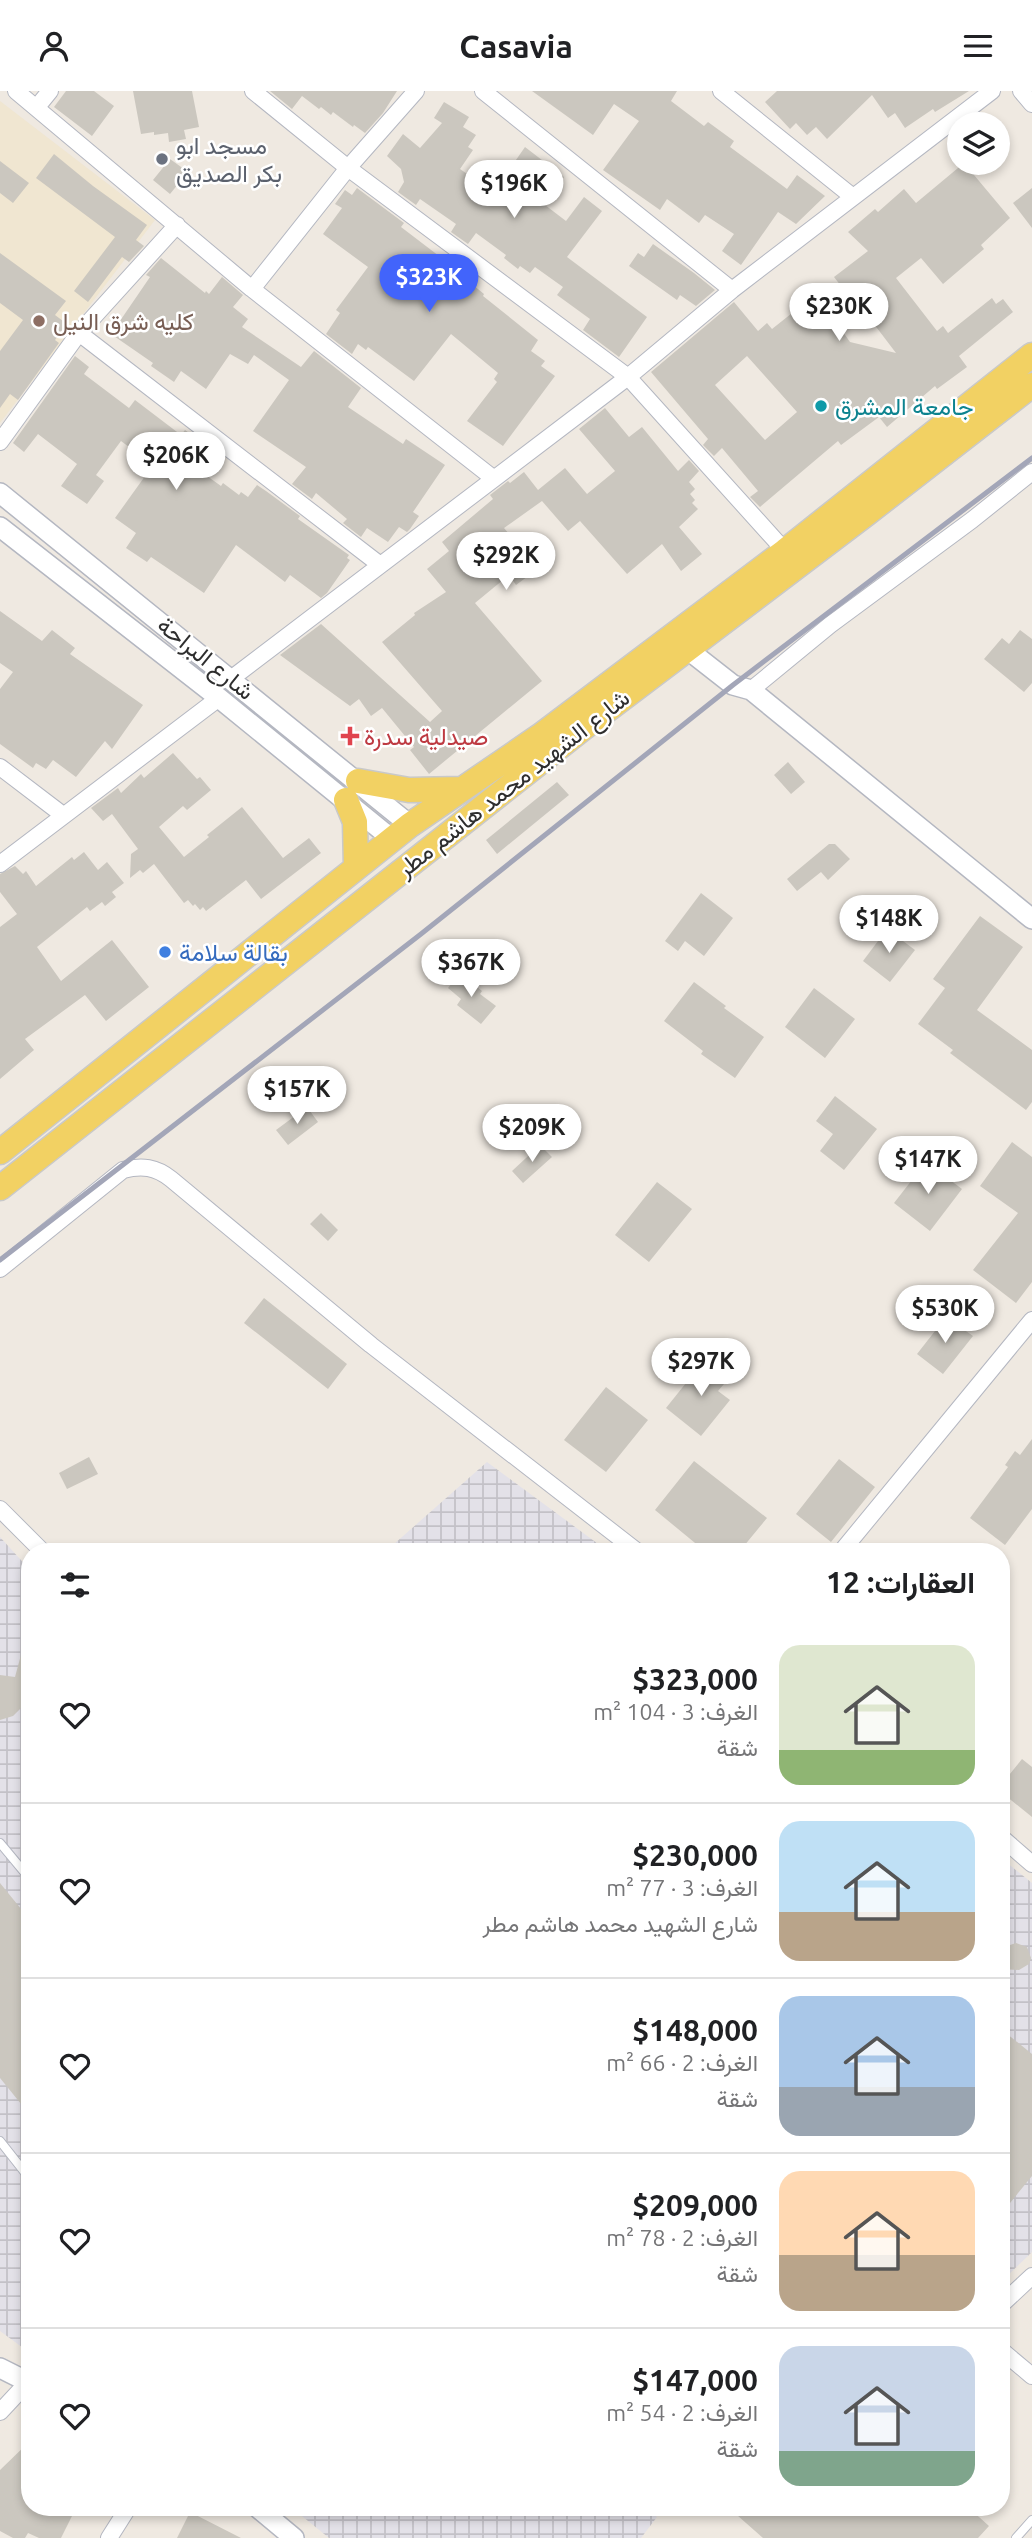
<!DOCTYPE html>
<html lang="ar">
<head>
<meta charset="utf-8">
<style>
	:root { --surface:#fff; --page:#f2f2f2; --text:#202124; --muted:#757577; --line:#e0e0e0; --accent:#4264fb }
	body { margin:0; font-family:Ubuntu,Vazirmatn,sans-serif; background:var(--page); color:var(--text); direction:rtl; height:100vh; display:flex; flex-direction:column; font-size:26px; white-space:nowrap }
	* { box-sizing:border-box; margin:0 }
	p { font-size:23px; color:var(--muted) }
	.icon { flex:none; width:38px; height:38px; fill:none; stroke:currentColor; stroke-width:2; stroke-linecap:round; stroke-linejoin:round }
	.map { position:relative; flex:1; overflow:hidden; direction:ltr }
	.panel { position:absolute; left:21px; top:1452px; width:989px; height:973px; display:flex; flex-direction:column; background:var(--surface); border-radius:28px; box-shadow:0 4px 10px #0003; direction:rtl }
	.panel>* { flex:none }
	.tools { position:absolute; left:947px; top:21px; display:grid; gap:14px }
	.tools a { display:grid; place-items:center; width:63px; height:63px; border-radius:50%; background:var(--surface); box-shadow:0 4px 10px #0003; font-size:35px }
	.price { position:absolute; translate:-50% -60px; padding:0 16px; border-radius:24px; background:#fff; color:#222; font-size:23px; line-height:46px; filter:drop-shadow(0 2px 4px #0008) }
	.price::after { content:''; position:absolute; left:50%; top:42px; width:21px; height:16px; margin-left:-10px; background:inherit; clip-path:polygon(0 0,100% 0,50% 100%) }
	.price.current { background:var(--accent); color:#fff }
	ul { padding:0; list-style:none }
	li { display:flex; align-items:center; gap:21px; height:175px; padding:0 35px }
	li+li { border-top:2px solid var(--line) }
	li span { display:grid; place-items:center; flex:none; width:196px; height:140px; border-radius:21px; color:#555 }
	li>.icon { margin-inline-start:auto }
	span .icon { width:84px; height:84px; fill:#fffc; stroke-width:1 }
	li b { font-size:30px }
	h2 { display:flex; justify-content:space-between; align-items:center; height:84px; padding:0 35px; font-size:30px }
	header { display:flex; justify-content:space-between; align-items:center; height:91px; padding:0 35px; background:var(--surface); font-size:32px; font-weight:700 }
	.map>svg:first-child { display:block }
	.industrial { fill:url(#industrial-grid) }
	.education { fill:#f0e6d1 }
	.building { fill:#cbc7bf; fill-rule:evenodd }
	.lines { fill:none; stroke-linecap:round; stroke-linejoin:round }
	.service-casing { stroke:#b4b7c1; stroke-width:10 }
	.minor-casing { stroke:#b4b7c1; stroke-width:18 }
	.tertiary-casing { stroke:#b4b7c1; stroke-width:22 }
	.primary-casing { stroke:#c9c9c9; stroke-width:27 }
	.service { stroke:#fff; stroke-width:8 }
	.minor { stroke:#fff; stroke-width:16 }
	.tertiary { stroke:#fff; stroke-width:19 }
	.primary { stroke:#f2d163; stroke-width:24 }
	.rail { stroke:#a3a6b8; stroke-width:5 }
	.worship-dot { fill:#6b7280; stroke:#fff; stroke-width:2.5 }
	.education-dot { fill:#8d6e63; stroke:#fff; stroke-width:2.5 }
	.culture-dot { fill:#0f9aa8; stroke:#fff; stroke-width:2.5 }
	.health-dot { fill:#e0444e; stroke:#fff; stroke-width:2.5 }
	.shop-dot { fill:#3f7fe0; stroke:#fff; stroke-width:2.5 }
	.labels { text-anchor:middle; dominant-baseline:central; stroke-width:5; stroke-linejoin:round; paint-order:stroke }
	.worship-label { font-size:24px; fill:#5b616d; stroke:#fff; text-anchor:start }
	.education-label { font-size:24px; fill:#785e54; stroke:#fff; text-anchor:start }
	.culture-label { font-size:24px; fill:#0d838f; stroke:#fff; text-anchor:start }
	.street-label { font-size:24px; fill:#2e2e2e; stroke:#fff }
	.health-label { font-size:24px; fill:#be3a42; stroke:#fff; text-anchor:start }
	.shop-label { font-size:24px; fill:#366cbe; stroke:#fff; text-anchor:start }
</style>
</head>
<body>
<header><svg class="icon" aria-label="menu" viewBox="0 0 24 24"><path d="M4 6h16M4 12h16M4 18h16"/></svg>Casavia<svg class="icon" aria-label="person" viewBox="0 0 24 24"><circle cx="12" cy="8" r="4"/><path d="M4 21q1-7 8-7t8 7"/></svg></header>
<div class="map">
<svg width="1032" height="2447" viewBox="0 0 1032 2447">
	<defs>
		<pattern id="industrial-grid" width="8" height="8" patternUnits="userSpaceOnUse" patternTransform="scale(1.75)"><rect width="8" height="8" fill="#e3e1e8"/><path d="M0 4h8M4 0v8" fill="none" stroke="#c3c1c7"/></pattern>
	</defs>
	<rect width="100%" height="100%" fill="#efe9e1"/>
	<path class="industrial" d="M487,1371L609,1461H385Z
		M0,1446L30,1479V2262L0,2240Z
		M1001,1767L1032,1792V2161L1001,2191Z
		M292,2417H647L657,2426L641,2447H329Z"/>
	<path class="education" d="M0,10L155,129L0,332Z"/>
	<path class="building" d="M66,0H94L114,15L92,45L54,16Z
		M133,0H192L199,36L184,39L186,48L169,51L168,42L154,44V41L141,43Z
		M270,0H397L383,22L365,42L354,34L353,36L333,21L331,24L321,16L319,18L302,5L292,18Z
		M532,0H677L671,10L704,35L708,31L734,50L730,56L787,98L797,84L825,105L796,133L778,121L741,174L722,160L734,143L705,124L699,132L667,108L660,119L603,79L639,30L614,13L593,44Z
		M777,0H969L935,21L933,18L905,37L895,22L888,27L872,4L827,48L816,36L807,44L796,32L790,38L765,11Z
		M444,11L469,26L463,36L476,44L468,56L473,59L460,78L483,94L500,72L509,79L525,56L564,86L545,114L566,130L584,106L602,120L567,166L647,226L619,266L583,239L590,228L557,204L563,196L535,176L530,182L520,175L518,178L504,167L506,164L476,142L468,153L451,141L456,133L420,108L416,114L398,101L404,91L401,78L387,65L403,43L420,57L442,32L434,27Z
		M54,63L93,95L147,134L136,149L144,155L129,171L122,166L88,211L74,200L115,146L36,87Z
		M170,68L188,81L170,103L153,89Z
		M0,70L29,92L13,112L0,102Z
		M964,72L1010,127L981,154L984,158L943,193L921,167L896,187L937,240L943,235L948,242L992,207L996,213L1003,208L1013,221L959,265L967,276L937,298L935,295L887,336L879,326L841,354L838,350L760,416L750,406L758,400L722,357L714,365L703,354L708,348L651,281L734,211L758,240L767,232L772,238L811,207L816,214L841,195L834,186L868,160L848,141L875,118L878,121L904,98L916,112ZM861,216L896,262L850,251L838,234ZM747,265L797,321L765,349L715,294Z
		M357,97L404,132L401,136L439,165L433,172L457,191L462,185L484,203L483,205L538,249L531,260L545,270L541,275L555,285L503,355L467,330L497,291L494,288L498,282L451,243L414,290L368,256L366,259L358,253L352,263L326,243L340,222L336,219L368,176L323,143L342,117L335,113L345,99L352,104Z
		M1032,97V137L1013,112Z
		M653,153L694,182L715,199L696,215L680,204L677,209L629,175L638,162L644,166Z
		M0,162L66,210L55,224L67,233L55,249L59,252L18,309L10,303L0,317V260L23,229L0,212Z
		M161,167L205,202L206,200L209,203L222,186L243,204L233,216L248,228L242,236L301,276L314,260L361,297L348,316L403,353L406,348L445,374L413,421L419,425L410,438L407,441L399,436L388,451L367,437L361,446L343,432L347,428L316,402L312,408L292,393L306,376L253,340L289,289L254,264L248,273L230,263L206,298L181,280L174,291L151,275L153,272L111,243L150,186L146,184Z
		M75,265L89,276L84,283L129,317L135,309L181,344L185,339L207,355L193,375L221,395L223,392L239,404L241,401L248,406L257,394L266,400L300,425L298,428L349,464L347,467L350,469L327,502L321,507L290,484L285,491L236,454L204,502L151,466L147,471L126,457L136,442L115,427L153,374L121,350L96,384L104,390L87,413L61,395L77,373L38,343L24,361L13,352Z
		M605,317L629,346L642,336L678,380L689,369L699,380L689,391L695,398L690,403L695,409L692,412L698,418L679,436L702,463L681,480L662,453L627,483L580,430L568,440L542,410L504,437L529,466L526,469L535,480L516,494L509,484L475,512L542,590L429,683L410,659L414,656L382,617L371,625L359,608L350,615L280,564L321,533L430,631L442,620L382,551L415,524L414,522L446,501L427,478L449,460L442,451L493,408L490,404L508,390L510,392L524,381L538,399L565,377L587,403L615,380L579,338Z
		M0,520L42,550L52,539L75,557L70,563L143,614L112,658L105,650L76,686L53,669L46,678L36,672L33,677L0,653V598L13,581L0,572Z
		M1020,539L1032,548V592L1024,601L984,568L1002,547L1009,553Z
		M173,662L197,688L200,686L211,699L187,719L183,715L159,736L184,766L209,746L207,744L242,716L283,767L309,747L321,762L261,808L246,789L206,820L203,816L200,819L195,813L193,815L188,809L184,812L154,773L143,782L140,779L130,787L131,763L138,758L112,723L103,730L91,717L118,697L121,702L141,683L144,687Z
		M788,671L805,691L791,703L774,684Z
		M557,691L569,704L497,763L486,749Z
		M829,753H835L850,768L828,789L821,781L797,800L787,788Z
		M84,761L98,779L107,771L124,792L112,801L116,806L105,815L102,811L90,820L87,816L37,856L61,890L112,849L149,896L106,930L85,904L25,948L34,959L0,988V836L17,823L0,801V783L15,775L23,783L26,780L36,795L72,766L74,769Z
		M701,802L733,827L704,865L685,850L678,860L665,850Z
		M980,825L1023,856L977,919L1032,959V1011L1026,1019L950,962L953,959L918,933L945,897L933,888Z
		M887,838L915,859L890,891L863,870Z
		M460,882L482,900L480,903L496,915L481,933L457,914L461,908L448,897Z
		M694,891L726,915L724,917L764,946L735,987L701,963L703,960L664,930Z
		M814,897L855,928L825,967L785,936Z
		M835,1005L877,1038L844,1079L820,1060L833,1043L816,1030Z
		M307,1016L318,1031L288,1054L276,1039Z
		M1012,1051L1032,1066V1191L1016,1212L973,1179L1018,1122L980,1095Z
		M540,1054L552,1066L523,1092L512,1080Z
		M926,1071L962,1098L930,1140L894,1112Z
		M657,1091L692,1118L649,1171L615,1144Z
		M321,1122L338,1139L328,1150L310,1133Z
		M264,1207L347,1273L328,1298L244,1232Z
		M946,1226L973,1245L943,1283L917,1263Z
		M706,1267L730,1286L718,1300L730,1309L701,1345L666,1317Z
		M606,1296L648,1329L606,1381L564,1349Z
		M1032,1348V1418L1005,1454L970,1427L1008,1376L1005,1374L1015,1360L1020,1364Z
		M89,1366L98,1383L67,1398L59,1382Z
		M839,1368L875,1396L831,1451L796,1423Z
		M694,1370L767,1427L739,1461H706L655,1419Z
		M25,1549L30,1550V1591L23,1615L13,1625L0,1629V1584L15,1586Z
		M1022,1668L1032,1676V1726L1001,1701V1694Z
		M0,1792L30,1829V2024L0,1987Z
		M1016,1852L1027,1856L1031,1867L1029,1873L1019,1879L1001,1878V1863L1010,1854Z
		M1001,1938L1032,1963V2085L1001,2123Z
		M30,2350V2417H76L61,2447H39L28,2442L25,2447H13L0,2440V2379Z
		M729,2417H969L989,2435L978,2447H763Z
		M190,2421L241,2447H177Z"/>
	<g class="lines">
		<g class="service-casing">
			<path id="service" d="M0,1752L30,1788
				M0,2050L30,2088
				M1016,2447L1032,2429"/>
		</g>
		<g class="minor-casing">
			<path id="minor" d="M16,0L252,198L493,387
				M253,0L348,77L628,286L785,460
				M483,0L732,199
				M721,0L853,106
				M1021,0L1032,13
				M37,16L50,0
				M252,198L348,77L416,0
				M79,242L379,473
				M0,351L79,242L177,134
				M232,587L628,286L732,199L992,0
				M751,599L830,534L972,429L1032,381
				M0,676L63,724
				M0,773L219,607
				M0,1178L123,1079C142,1074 156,1076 171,1088L371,1254L638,1461
				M0,1418L43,1461
				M841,1461L1032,1229
				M1001,1746L1032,1773
				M1001,2214L1032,2185
				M1001,2259L1032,2285
				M0,2321L28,2291
				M109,2447L128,2417"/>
		</g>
		<g class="tertiary-casing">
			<path id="tertiary" d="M0,402L410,734
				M0,436L219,607L392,748
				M687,558L733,594L751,599L1032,828
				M0,2277L30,2292
				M258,2417L294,2447"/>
		</g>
		<g class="primary-casing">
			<path id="primary" d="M358,690L409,699L462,698
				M346,709L355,731L356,776
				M0,1061L410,734L540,645L785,460L1032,264
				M0,1097L582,638L866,423L1032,294"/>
		</g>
		<use href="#service" class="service"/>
		<use href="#minor" class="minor"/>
		<use href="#tertiary" class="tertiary"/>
		<use href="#primary" class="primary"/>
		<path class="rail" d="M0,1169L421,843L733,594L1032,367"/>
	</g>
	<circle class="worship-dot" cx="162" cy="68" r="7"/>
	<circle class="education-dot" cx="39" cy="230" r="7"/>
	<circle class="culture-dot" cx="821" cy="315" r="7"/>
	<path class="health-dot" d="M346.5 634.5h7v7h7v7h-7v7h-7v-7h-7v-7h7z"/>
	<circle class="shop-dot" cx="165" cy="861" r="7"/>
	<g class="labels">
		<g class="worship-label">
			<text x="176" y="54">مسجد ابو<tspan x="176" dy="28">بكر الصديق</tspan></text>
		</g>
		<g class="education-label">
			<text x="53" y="230">كليه شرق النيل</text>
		</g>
		<g class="culture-label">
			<text x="835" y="315">جامعة المشرق</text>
		</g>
		<g class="street-label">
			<text transform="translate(206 567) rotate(39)">شارع البراحة</text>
			<text transform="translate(513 692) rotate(-38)">شارع الشهيد محمد هاشم مطر</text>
		</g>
		<g class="health-label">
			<text x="364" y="645">صيدلية سدرة</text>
		</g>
		<g class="shop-label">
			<text x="179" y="861">بقالة سلامة</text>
		</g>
	</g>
</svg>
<div class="tools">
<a><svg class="icon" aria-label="layers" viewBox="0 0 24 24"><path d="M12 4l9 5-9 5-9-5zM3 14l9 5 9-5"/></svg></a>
</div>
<b class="price" style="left:514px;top:129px">$196K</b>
<b class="price current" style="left:429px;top:223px">$323K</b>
<b class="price" style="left:839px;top:252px">$230K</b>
<b class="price" style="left:176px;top:401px">$206K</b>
<b class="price" style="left:506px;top:501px">$292K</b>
<b class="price" style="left:889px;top:864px">$148K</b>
<b class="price" style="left:471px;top:908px">$367K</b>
<b class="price" style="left:297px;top:1035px">$157K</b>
<b class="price" style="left:532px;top:1073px">$209K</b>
<b class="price" style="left:928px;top:1105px">$147K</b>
<b class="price" style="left:945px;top:1254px">$530K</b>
<b class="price" style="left:701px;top:1307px">$297K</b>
<section class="panel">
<h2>العقارات: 12<svg class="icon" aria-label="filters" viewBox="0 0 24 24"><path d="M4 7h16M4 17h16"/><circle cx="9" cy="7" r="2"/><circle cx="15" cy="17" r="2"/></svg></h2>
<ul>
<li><span style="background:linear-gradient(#dfe7d0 75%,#8fb573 0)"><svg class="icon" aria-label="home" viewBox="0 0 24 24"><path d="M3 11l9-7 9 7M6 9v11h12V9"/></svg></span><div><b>$323,000</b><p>الغرف: 3 · 104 m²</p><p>شقة</p></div><svg class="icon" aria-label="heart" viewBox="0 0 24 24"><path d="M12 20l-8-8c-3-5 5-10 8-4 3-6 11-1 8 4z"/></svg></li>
<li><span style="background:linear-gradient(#bfe0f5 65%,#b9a48a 0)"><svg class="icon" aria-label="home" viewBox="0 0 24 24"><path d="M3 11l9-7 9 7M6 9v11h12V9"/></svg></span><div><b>$230,000</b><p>الغرف: 3 · 77 m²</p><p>شارع الشهيد محمد هاشم مطر</p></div><svg class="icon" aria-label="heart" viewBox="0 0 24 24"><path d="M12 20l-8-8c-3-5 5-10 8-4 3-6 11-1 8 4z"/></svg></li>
<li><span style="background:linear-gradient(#a9c7e8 65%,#9aa5b1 0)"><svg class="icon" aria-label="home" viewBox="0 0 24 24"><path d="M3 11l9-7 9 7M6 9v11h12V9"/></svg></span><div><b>$148,000</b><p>الغرف: 2 · 66 m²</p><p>شقة</p></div><svg class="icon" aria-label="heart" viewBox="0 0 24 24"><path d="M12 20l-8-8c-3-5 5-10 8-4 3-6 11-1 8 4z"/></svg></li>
<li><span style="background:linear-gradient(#ffd9b3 60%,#b9a48a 0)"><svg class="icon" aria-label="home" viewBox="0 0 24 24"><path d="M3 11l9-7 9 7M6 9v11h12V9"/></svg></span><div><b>$209,000</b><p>الغرف: 2 · 78 m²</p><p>شقة</p></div><svg class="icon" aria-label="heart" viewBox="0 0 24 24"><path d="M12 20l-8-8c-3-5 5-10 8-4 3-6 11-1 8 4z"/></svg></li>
<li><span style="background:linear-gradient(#c9d6e8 75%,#7fa58c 0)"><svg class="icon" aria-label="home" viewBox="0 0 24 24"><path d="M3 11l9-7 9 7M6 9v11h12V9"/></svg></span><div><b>$147,000</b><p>الغرف: 2 · 54 m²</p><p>شقة</p></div><svg class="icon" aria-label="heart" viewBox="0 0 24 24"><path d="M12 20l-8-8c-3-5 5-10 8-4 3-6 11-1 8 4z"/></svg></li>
</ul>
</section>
</div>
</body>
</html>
